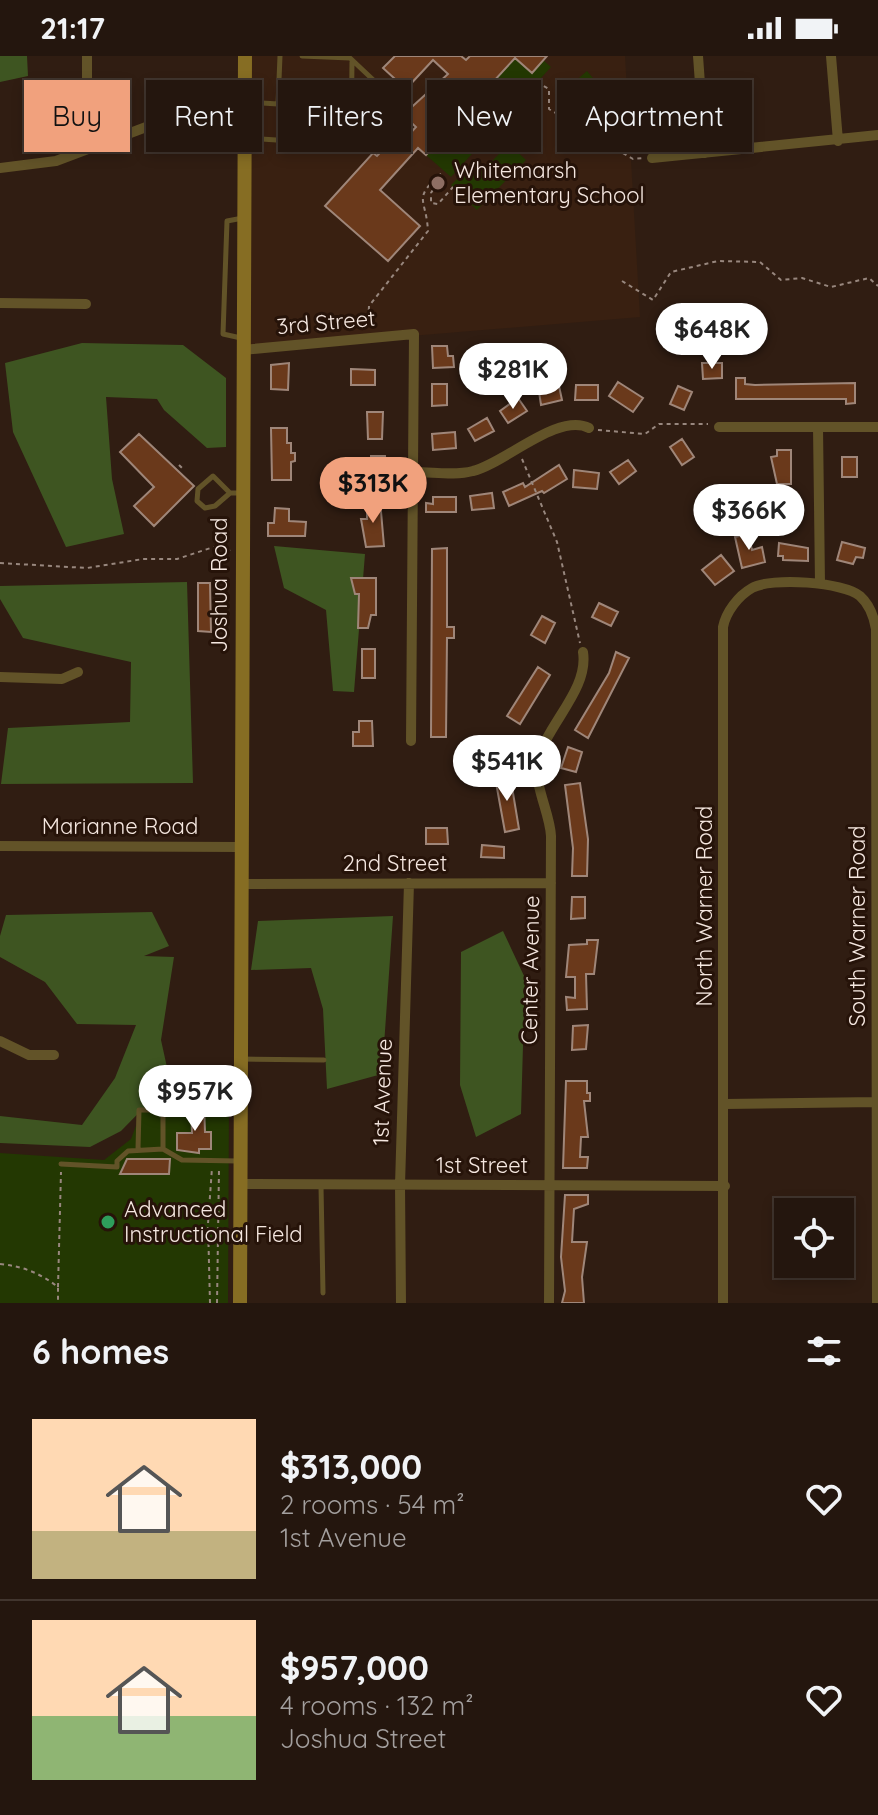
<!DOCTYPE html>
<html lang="en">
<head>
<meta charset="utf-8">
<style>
	:root { --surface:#24160e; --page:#30231c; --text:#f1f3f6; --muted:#a39f9e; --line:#41352e; --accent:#f1a17d }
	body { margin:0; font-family:Quicksand,sans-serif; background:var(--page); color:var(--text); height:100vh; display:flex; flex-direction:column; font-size:30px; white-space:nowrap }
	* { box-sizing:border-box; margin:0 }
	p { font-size:26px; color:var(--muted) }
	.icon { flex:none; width:44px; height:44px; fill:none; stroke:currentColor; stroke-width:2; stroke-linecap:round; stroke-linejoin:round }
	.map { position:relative; height:1247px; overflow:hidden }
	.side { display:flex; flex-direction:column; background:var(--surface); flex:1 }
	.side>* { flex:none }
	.guide { position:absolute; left:24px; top:24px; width:830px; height:72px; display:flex; gap:16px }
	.fabs { position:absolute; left:774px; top:1142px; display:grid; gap:16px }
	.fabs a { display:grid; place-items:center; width:80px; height:80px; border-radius:0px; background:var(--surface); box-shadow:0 4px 12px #0003,0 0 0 2px var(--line); font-size:40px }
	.price { position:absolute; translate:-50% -68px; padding:0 18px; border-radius:28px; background:#fff; color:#222; font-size:26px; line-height:52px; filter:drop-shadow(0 2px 4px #0008) }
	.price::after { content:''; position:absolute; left:50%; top:48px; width:24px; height:18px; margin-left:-12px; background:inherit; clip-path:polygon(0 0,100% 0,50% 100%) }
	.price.selected { background:var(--accent); color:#111 }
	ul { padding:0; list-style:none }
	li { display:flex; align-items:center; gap:24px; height:200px; padding:0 32px }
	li+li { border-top:2px solid var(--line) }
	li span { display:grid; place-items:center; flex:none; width:224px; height:160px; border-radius:0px; color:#555 }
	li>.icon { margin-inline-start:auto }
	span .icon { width:96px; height:96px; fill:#fffc; stroke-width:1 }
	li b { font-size:34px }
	h2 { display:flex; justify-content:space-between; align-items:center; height:96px; padding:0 32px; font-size:34px }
	.tag { padding:0 28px; border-radius:0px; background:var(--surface); box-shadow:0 4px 12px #0003,0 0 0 2px var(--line); font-size:28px; line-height:72px }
	.tag.selected { background:var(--accent); color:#111 }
	.status { display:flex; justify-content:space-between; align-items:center; height:56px; padding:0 40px; background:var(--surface); direction:ltr }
	.status svg { height:22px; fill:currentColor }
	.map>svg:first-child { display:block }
	.built { fill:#392011 }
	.green { fill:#233802 }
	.forest { fill:#3e5521 }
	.building { fill:#6a391b; stroke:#9f8679; stroke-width:2 }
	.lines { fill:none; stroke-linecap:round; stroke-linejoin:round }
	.path { stroke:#98877e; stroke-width:2; stroke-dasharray:4 4; stroke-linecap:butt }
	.service { stroke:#625328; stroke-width:5 }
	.minor { stroke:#625328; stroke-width:10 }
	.secondary { stroke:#866d23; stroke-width:14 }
	.education-dot { fill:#8d6e63; stroke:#261309; stroke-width:3 }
	.leisure-dot { fill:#2e9e5b; stroke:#261309; stroke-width:3 }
	.labels { text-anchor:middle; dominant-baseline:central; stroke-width:6; stroke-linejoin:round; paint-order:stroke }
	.poi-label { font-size:22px; fill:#f5e7e0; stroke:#261309; text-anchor:start }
	.street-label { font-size:22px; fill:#f5e7e0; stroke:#261309 }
</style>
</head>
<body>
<div class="status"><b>21:17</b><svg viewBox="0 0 49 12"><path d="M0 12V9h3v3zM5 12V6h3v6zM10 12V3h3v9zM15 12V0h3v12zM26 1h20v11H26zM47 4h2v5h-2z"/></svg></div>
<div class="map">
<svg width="878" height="1247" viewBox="0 0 878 1247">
	<rect width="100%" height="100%" fill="#301d12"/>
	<path class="built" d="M245,0H625L640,261L242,294Z"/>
	<path class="green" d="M497,0L543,4L551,11L451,121L426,99L506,12Z
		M587,15L598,28L578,47L566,33Z
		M509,88L526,104L477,154L451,129L475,105L485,112Z
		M147,1040L229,1043L228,1247H0V1097L104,1104L131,1083Z"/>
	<path class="forest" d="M0,0H27L28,20L0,26Z
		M82,287L183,289L226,322V391L207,392L164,354L157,343L106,341L112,423L124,478L66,491L13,376L5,307Z
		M274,490L365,498L354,636L333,635L326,554L284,532Z
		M187,526L193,727L1,728L8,672L130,666L131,606L23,582L0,543V530Z
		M152,856L169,890L144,900L174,901L161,984L170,1025L121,1075L90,1091L0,1087V1060L82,1069L115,1022L136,969L77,968L45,926L0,901V880L6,859Z
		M393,860L382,1018L327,1033L323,953L311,912L251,914L258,865Z
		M503,875L525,922L521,1058L476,1081L460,1029L461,896Z"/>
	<path class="building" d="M395,0H461L466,4L470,0H547L532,17L515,2L426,99L418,92L380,134L420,170L388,205L325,150L373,97L377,100L399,77L405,83L416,71L403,59L448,18L433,4L406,33L383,12Z
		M432,290H447L448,300H453L454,311L433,312Z
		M289,307L288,334L271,333V309Z
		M702,307H722V322L703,323Z
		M351,313L375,314V329H351Z
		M736,322H745V328L755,329L855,327V347L846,348V343H736Z
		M618,326L643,342L633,356L609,340Z
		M546,327L548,333L559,330L562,344L541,349L538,329Z
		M432,328H447V349L432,350Z
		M576,329H598V344H575Z
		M678,330L692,336L684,354L670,348Z
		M518,342L527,355L508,367L500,355Z
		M367,356H383L382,383H368Z
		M487,362L494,375L475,385L468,373Z
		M271,372H287V387H291V397H295V405L291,406V424H272Z
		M455,376L456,392L433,394L432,378Z
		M139,378L194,430L154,470L134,450L154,431L120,396Z
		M682,383L694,401L682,409L670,391Z
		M777,394H791V428H777L771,401L777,400Z
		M371,400H385L386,421L371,422Z
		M842,401H857V421H842Z
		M628,404L636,415L619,428L610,416Z
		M559,409L567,423L544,437L542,435L509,450L503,436L523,427L525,431Z
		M574,414L599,417L597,433L573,431Z
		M492,437L494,452L472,454L470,440Z
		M433,441H456V456H426V447L433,448Z
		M367,444H380L384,490L366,491L361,463H367Z
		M275,452L289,453V465L306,466L305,480H268V467H274Z
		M727,456L733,469L719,477L712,463Z
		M748,478L752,494L762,491L765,506L742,512L735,481Z
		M842,486L865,492L863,502L856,501L853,508L837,504Z
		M779,487L808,492V505L783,504V500H778Z
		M447,492V571H454V582H447L446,681H431L432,493Z
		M721,499L734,515L715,529L702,514Z
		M351,522H376V559H371L368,572H358L359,538H355Z
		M198,527H210L211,576L198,575Z
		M599,547L618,556L611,570L592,561Z
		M542,560L555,567L545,587L531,579Z
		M362,593H375V622H362Z
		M616,596L629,602L588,682L575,674L609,617Z
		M538,611L550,619L520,668L507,660Z
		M359,665H372L373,690H353V676H359Z
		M497,685L512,686L510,707L496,706Z
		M568,691L582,696L576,716L561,712Z
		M510,719L519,773L505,776L495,721Z
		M580,727L588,783L587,820H572L573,792L565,729Z
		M426,772H447L448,788H426Z
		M482,789L504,791V802L481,801Z
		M572,841H585V862L571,863Z
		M587,884H598L594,918H586L587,953L567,954L566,941L575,942V921H566L569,889L587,888Z
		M588,969L586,993L572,994L573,970Z
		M566,1025H587V1037H590V1045H584L588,1081H581L580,1101H588L587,1112H563Z
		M191,1048H204L205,1076H211V1093H199V1097L177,1094V1077H192Z
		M127,1103H170L169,1118H120Z
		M565,1139H588V1148L574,1153L572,1186H587L582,1221L584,1247H562L565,1235L561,1201Z"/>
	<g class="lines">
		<path class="path" d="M537,26L549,33V53L633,103L643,102
			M441,120L431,137V147L438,148L453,131
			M622,225L653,244L671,216L718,205L760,206L781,224L802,222L831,231L869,222L878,230
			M368,270L369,250L428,175C426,140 411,144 444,115
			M598,374L645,378L659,368H708
			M522,403L557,486L580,587
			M179,409L182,412
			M0,507L87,512L143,503H177L223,488L230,495
			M0,1208C22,1210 40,1217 58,1231V1247
			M58,1231L61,1116
			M210,1247L208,1168L212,1112
			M217,1247L219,1113"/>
		<path class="service" d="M245,46L278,48L280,0
			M278,48L385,53
			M245,82L366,90L372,88L386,70L385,35L350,2L302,0
			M351,89L352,6
			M241,282L223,278L227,165L243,162
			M230,437L215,450L205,452L197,445L198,433L213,420L230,437H240
			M241,1003L324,1004
			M138,1093L139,1054H163V1093
			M61,1108L117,1111V1105L128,1095L163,1093L182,1104L238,1105
			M321,1130L323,1237"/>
		<path class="minor" d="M87,0V42L105,85
			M698,0L705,97
			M831,0L838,85
			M652,102L878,79
			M0,112L56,105L186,56L244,51
			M0,247L86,248
			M242,294L414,278L411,685
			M719,371H877
			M818,371L820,527
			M415,416C434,416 455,420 473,415C504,408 558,356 589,372
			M0,621L62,623L78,616
			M0,790L240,791
			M240,828L551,827
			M0,985L29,999H54
			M725,1048L877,1046
			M240,1128L725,1130
			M401,1247L400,1129L409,827
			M549,1247L551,780C550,757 533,728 538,705C546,669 589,634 583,596
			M723,1247V571C726,556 738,540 752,532C771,521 844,526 860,540C870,549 874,561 876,573L877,1247"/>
		<path class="secondary" d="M240,1247L245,0"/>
	</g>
	<circle class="education-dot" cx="438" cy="127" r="8"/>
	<circle class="leisure-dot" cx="108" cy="1166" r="8"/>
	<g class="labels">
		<g class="poi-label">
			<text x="454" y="114">Whitemarsh<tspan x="454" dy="25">Elementary School</tspan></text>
			<text x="124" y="1153">Advanced<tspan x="124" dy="25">Instructional Field</tspan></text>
		</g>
		<g class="street-label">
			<text transform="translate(326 266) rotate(-5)">3rd Street</text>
			<text transform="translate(219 529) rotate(-90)">Joshua Road</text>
			<text x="120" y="770">Marianne Road</text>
			<text x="395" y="807">2nd Street</text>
			<text transform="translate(704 850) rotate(-90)">North Warner Road</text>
			<text transform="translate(857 870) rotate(-90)">South Warner Road</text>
			<text transform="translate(530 914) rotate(-89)">Center Avenue</text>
			<text transform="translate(382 1036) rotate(-88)">1st Avenue</text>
			<text x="482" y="1109">1st Street</text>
		</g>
	</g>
</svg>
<div class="fabs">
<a><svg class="icon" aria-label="locate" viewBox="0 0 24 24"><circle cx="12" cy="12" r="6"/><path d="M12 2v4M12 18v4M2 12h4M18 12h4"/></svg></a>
</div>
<b class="price" style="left:712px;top:315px">$648K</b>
<b class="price" style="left:513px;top:355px">$281K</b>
<b class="price selected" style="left:373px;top:469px">$313K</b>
<b class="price" style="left:749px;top:496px">$366K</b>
<b class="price" style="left:507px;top:747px">$541K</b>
<b class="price" style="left:195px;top:1077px">$957K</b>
<div class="guide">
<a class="tag selected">Buy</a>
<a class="tag">Rent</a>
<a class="tag">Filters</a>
<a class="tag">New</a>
<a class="tag">Apartment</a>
</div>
</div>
<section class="side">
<h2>6 homes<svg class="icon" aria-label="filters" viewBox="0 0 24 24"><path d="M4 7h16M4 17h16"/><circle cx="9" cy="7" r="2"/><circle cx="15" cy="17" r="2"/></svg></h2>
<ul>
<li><span style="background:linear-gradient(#ffd9b3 70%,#c2b280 0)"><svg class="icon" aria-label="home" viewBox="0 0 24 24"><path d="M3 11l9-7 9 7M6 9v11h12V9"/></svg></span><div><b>$313,000</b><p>2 rooms · 54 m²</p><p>1st Avenue</p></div><svg class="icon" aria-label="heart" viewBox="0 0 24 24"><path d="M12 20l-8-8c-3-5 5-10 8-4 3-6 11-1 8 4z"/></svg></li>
<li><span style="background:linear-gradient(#ffd9b3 60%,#8fb573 0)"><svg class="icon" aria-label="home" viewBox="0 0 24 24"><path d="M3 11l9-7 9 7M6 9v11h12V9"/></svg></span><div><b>$957,000</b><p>4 rooms · 132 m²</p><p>Joshua Street</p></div><svg class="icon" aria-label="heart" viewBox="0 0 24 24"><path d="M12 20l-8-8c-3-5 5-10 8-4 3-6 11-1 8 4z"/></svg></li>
</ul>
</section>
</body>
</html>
